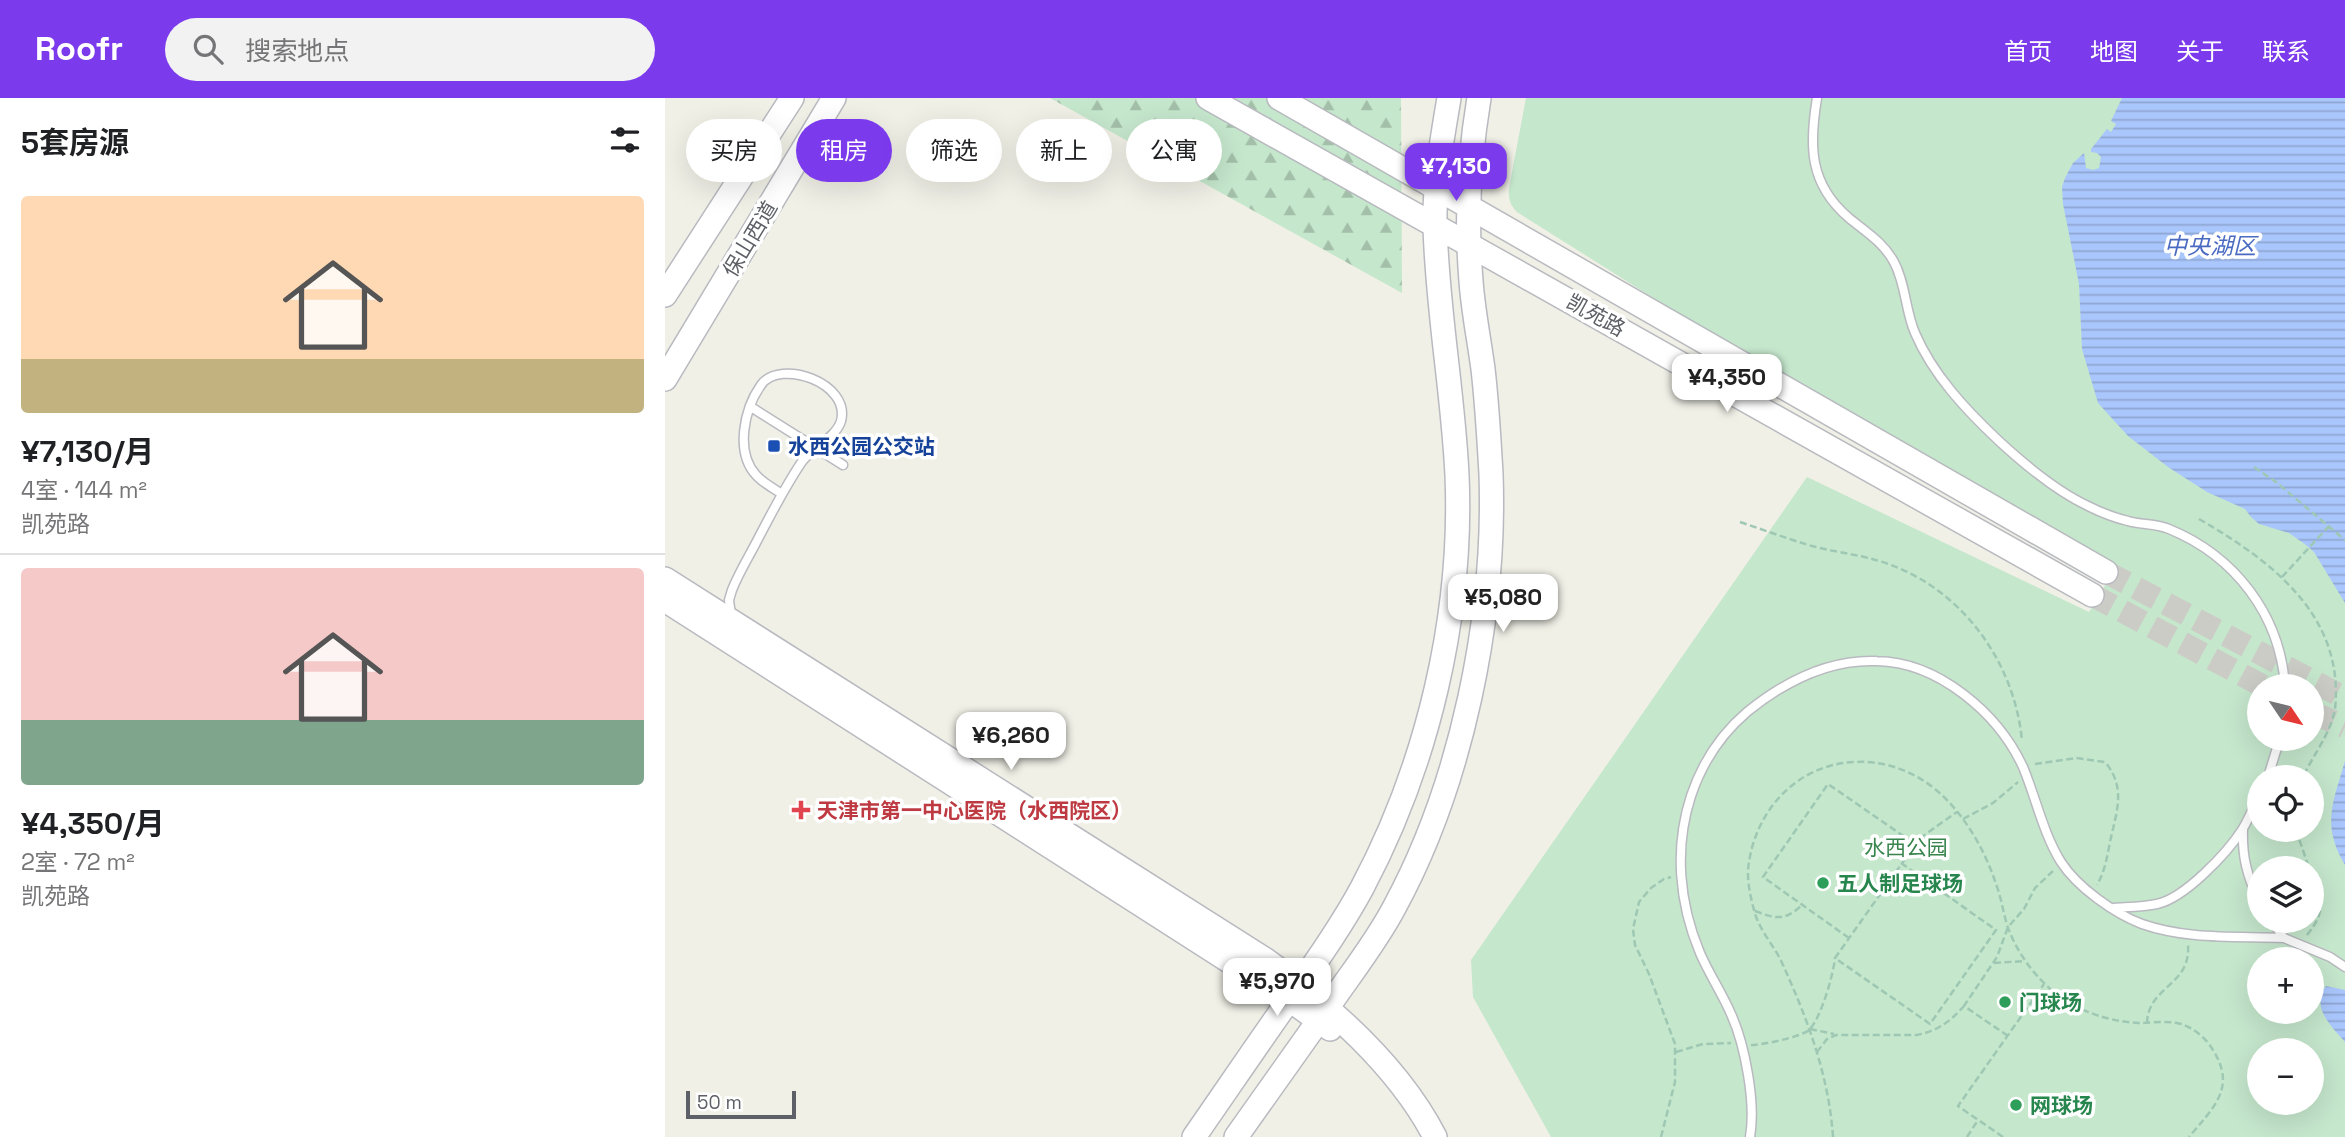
<!DOCTYPE html>
<html lang="zh">
<head>
<meta charset="utf-8">
<style>
	:root { --surface:#fff; --page:#f2f2f2; --text:#202124; --muted:#757577; --line:#e0e0e0; --accent:#7c3aed }
	body { margin:0; font-family:"Space Grotesk","Noto Sans SC",sans-serif; background:var(--page); color:var(--text); height:100vh; display:flex; flex-direction:column; font-size:26px; white-space:nowrap }
	* { box-sizing:border-box; margin:0 }
	p { font-size:23px; color:var(--muted) }
	.icon { flex:none; width:38px; height:38px; fill:none; stroke:currentColor; stroke-width:2; stroke-linecap:round; stroke-linejoin:round }
	.map { position:relative; flex:1; overflow:hidden }
	.details { display:flex; flex-direction:column; background:var(--surface); width:665px }
	.details>* { flex:none }
	.guide { position:absolute; left:21px; top:21px; width:665px; height:63px; display:flex; gap:14px }
	.needle { width:46px; rotate:125deg }
	.tools { position:absolute; left:1582px; top:576px; display:grid; gap:14px }
	.tools a { display:grid; place-items:center; width:77px; height:77px; border-radius:50%; background:var(--surface); box-shadow:0 7px 28px #0002; font-size:35px }
	.scale { position:absolute; left:21px; bottom:18px; width:110px; box-sizing:border-box; padding-left:7px; border:4px solid #5e6067; border-top:0; font-size:19px; line-height:24px; white-space:nowrap; color:#5e6067; -webkit-text-stroke:5px #fff; paint-order:stroke }
	.price { position:absolute; translate:-50% -60px; padding:0 16px; border-radius:14px; background:#fff; color:#222; font-size:23px; line-height:46px; filter:drop-shadow(0 2px 4px #0008) }
	.price::after { content:''; position:absolute; left:50%; top:42px; width:21px; height:16px; margin-left:-10px; background:inherit; clip-path:polygon(0 0,100% 0,50% 100%) }
	.price.current { background:var(--accent); color:#fff }
	ul { padding:0; list-style:none }
	li { display:grid; align-content:center; gap:14px; height:371px; padding:0 21px }
	li+li { border-top:2px solid var(--line) }
	li span { display:grid; place-items:center; height:217px; border-radius:7px; color:#555 }
	li>.icon { margin-inline-start:auto }
	span .icon { width:126px; height:126px; fill:#fffc; stroke-width:1 }
	li b { font-size:30px }
	h2 { display:flex; justify-content:space-between; align-items:center; height:84px; padding:0 21px; font-size:30px }
	.chip { padding:0 24px; border-radius:32px; background:var(--surface); box-shadow:0 7px 28px #0002; font-size:24px; line-height:63px }
	.chip.current { background:var(--accent); color:#fff }
	header { display:flex; align-items:center; gap:42px; box-sizing:border-box; height:98px; padding:0 35px; background:var(--accent); color:#fff }
	header strong { font-size:33px }
	nav { display:flex; gap:38px; margin-inline-start:auto; font-size:24px }
	.search { width:490px; height:63px; background:var(--page); display:flex; align-items:center; gap:18px; box-sizing:border-box; padding:0 24px; border-radius:38px; color:var(--muted); font-size:26px }
	main { display:flex; flex:1; min-height:0 }
	.map>svg:first-child { display:block }
	.green { fill:#c5e7cc; fill-rule:evenodd }
	.forest { fill:url(#forest-firs) }
	.water { fill:url(#water-rules) }
	.lines { fill:none; stroke-linecap:round; stroke-linejoin:round }
	.secondary-tunnel { stroke:#ccccc7; stroke-width:23; stroke-dasharray:23 11; stroke-linecap:butt }
	.lane-casing { stroke:#b9bac0; stroke-width:11 }
	.secondary-casing { stroke:#b8bac0; stroke-width:26 }
	.path { stroke:#9ec8b3; stroke-width:2.5; stroke-dasharray:7 3.5; stroke-linecap:butt }
	.lane { stroke:#fff; stroke-width:8 }
	.secondary { stroke:#fff; stroke-width:23 }
	.transit-dot { fill:#1a4fb4; stroke:#fff; stroke-width:2.5 }
	.health-dot { fill:#e0444e; stroke:#fff; stroke-width:2.5 }
	.leisure-dot { fill:#2e9e5b; stroke:#fff; stroke-width:2.5 }
	.labels { text-anchor:middle; dominant-baseline:central; stroke-width:7; stroke-linejoin:round; paint-order:stroke }
	.street-label { font-size:21px; fill:#5e6067; stroke:#fff }
	.transit-label { font-size:21px; font-weight:bold; fill:#164399; stroke:#fff; text-anchor:start }
	.health-label { font-size:21px; font-weight:bold; fill:#be3a42; stroke:#fff; text-anchor:start }
	.park-label { font-size:21px; fill:#37854c; stroke:#fff }
	.leisure-label { font-size:21px; font-weight:bold; fill:#27864d; stroke:#fff; text-anchor:start }
	.water-label { font-size:23px; font-style:italic; fill:#4b6bc2; stroke:#fff }
</style>
</head>
<body>
<header>
<strong>Roofr</strong>
<div class="search"><svg class="icon" aria-label="search" viewBox="0 0 24 24"><circle cx="10" cy="10" r="6"/><path d="M15 15l6 6"/></svg>搜索地点</div>
<nav><a>首页</a><a>地图</a><a>关于</a><a>联系</a></nav>
</header>
<main>
<section class="details">
<h2>5套房源<svg class="icon" aria-label="filters" viewBox="0 0 24 24"><path d="M4 7h16M4 17h16"/><circle cx="9" cy="7" r="2"/><circle cx="15" cy="17" r="2"/></svg></h2>
<ul>
<li><span style="background:linear-gradient(#ffd9b3 75%,#c2b280 0)"><svg class="icon" aria-label="home" viewBox="0 0 24 24"><path d="M3 11l9-7 9 7M6 9v11h12V9"/></svg></span><div><b>¥7,130/月</b><p>4室 · 144 m²</p><p>凯苑路</p></div></li>
<li><span style="background:linear-gradient(#f6c9c9 70%,#7fa58c 0)"><svg class="icon" aria-label="home" viewBox="0 0 24 24"><path d="M3 11l9-7 9 7M6 9v11h12V9"/></svg></span><div><b>¥4,350/月</b><p>2室 · 72 m²</p><p>凯苑路</p></div></li>
</ul>
</section>
<div class="map">
<svg width="1680" height="1039" viewBox="0 0 1680 1039">
	<defs>
		<pattern id="forest-firs" width="22" height="20" patternUnits="userSpaceOnUse" patternTransform="scale(1.75)"><rect width="22" height="20" fill="#c5e7cc"/><path d="M5 1l3.5 6h-7zM16 11l3.5 6h-7z" fill="#a3bfa9"/></pattern>
		<pattern id="water-rules" width="6" height="5" patternUnits="userSpaceOnUse" patternTransform="scale(1.75)"><rect width="6" height="5" fill="#aac7fd"/><path d="M0 2.5h6" fill="none" stroke="#8ea5d1"/></pattern>
	</defs>
	<rect width="100%" height="100%" fill="#f0f0e7"/>
	<path class="green" d="M861,0H1680V1039H886L808,899L806,862L1142,379L1424,514L1451,469L1028,225L852,114C845,107 843,100 844,90ZM1594,588H1647V640H1594ZM1594,679H1647V732H1594ZM1594,770H1647V822H1594ZM1594,861H1647V914H1594ZM1594,952H1647V1004H1594Z"/>
	<path class="forest" d="M385,0H736L737,195Z"/>
	<path class="water" d="M1457,0H1680V505L1649,454L1641,447L1624,435L1594,426L1586,419L1580,411L1542,394L1503,369L1463,338L1433,305L1417,251L1414,186L1398,106L1397,89L1400,80L1408,65L1419,55L1421,70L1428,72L1434,70L1436,59L1432,55L1426,54V51L1442,31L1446,34L1451,26L1446,23Z
		M1680,663V767C1656,726 1668,705 1680,663Z
		M1661,888L1680,892V944C1667,929 1645,909 1661,888Z"/>
	<g class="lines">
		<path class="secondary-tunnel" d="M1441,474L1680,600
			M1427,497L1598,588
			M1647,614L1680,629"/>
		<g class="lane-casing">
			<path id="lane" d="M1152,0C1144,48 1144,86 1184,120C1201,134 1218,144 1229,164C1241,186 1240,212 1250,235C1268,277 1301,312 1334,343C1360,367 1391,393 1423,408C1435,414 1450,420 1463,423C1476,427 1491,425 1504,431C1570,458 1615,517 1620,588
				M86,309L178,367
				M66,517L64,502L67,492C74,474 85,457 94,439C107,414 120,389 136,365C146,350 171,340 176,323C186,285 115,260 96,287C79,311 70,354 91,377C98,385 108,390 117,396
				M1603,679L1615,640
				M1578,731C1577,758 1582,779 1594,802
				M1449,810C1463,809 1478,809 1492,806C1520,800 1562,755 1577,732C1584,721 1589,708 1594,697
				M1606,822L1619,840L1665,859L1680,869
				M1085,1039C1091,1005 1080,947 1066,916C1057,895 1044,876 1035,855C1014,805 1009,750 1026,698C1037,665 1055,637 1082,614C1119,584 1163,561 1212,563C1273,564 1333,615 1358,669C1371,700 1378,735 1396,764C1412,789 1450,816 1477,826C1523,842 1571,838 1619,840"/>
		</g>
		<g class="secondary-casing">
			<path id="secondary" d="M543,0L1427,497
				M614,0L1441,474
				M0,197L127,0
				M0,281L169,0
				M0,481L601,862C664,907 734,969 770,1039
				M0,502L625,902L665,931
				M529,1039C561,993 592,947 624,902C650,866 676,829 697,790C763,666 798,517 792,377C788,293 772,211 770,127C769,85 777,42 784,0
				M571,1039C601,997 631,954 661,912C684,878 710,846 729,810C797,685 831,518 826,376C824,341 822,305 818,271C814,241 808,212 806,183C801,122 804,60 814,0"/>
		</g>
		<path class="path" d="M1589,369L1611,384L1680,442
			M1534,421C1605,462 1680,517 1670,611C1666,635 1648,657 1638,679
			M1075,424C1099,432 1123,441 1147,448C1173,455 1200,457 1226,467C1299,494 1350,566 1357,643
			M1617,479L1664,428
			M1370,666L1411,660L1440,664C1462,690 1451,715 1445,744C1442,759 1440,773 1432,787
			M1298,721L1328,705L1353,684
			M1631,732L1644,770
			M1236,765L1331,832L1265,926L1170,860L1255,740L1292,714
			M1090,813C1111,821 1120,823 1137,807
			M1642,837C1661,814 1658,801 1647,776
			M1184,840L1098,779L1163,686L1250,746
			M1329,865L1360,863
			M1482,925C1483,888 1526,888 1523,847
			M1145,931L1169,936
			M1343,938L1299,908L1332,859L1343,829L1359,811L1370,790L1388,773
			M1086,947C1097,947 1136,939 1144,932C1156,920 1168,878 1170,860
			M1011,954L1038,946L1066,945
			M1152,954L1162,941L1171,937H1252C1272,933 1285,924 1299,908
			M996,1039L1010,984V946L984,876L970,847L968,831L974,804L986,790L999,781L1006,779
			M1168,1039C1164,979 1143,922 1118,867C1110,848 1094,833 1089,812C1085,797 1081,779 1084,764C1092,711 1133,666 1190,664C1223,662 1256,676 1280,700C1303,723 1321,755 1331,786C1336,799 1338,813 1342,827C1350,850 1364,871 1382,888C1406,911 1440,923 1473,925C1487,925 1502,922 1516,926C1529,930 1541,940 1548,952C1572,990 1548,1010 1524,1039
			M1302,1039L1313,1022
			M1338,1039L1293,1008L1379,886"/>
		<use href="#lane" class="lane"/>
		<use href="#secondary" class="secondary"/>
	</g>
	<rect class="transit-dot" x="102" y="341" width="14" height="14" rx="3.5"/>
	<path class="health-dot" d="M132.5 701.5h7v7h7v7h-7v7h-7v-7h-7v-7h7z"/>
	<g class="leisure-dot">
		<circle cx="1158" cy="785" r="7"/>
		<circle cx="1340" cy="904" r="7"/>
		<circle cx="1351" cy="1007" r="7"/>
	</g>
	<g class="labels">
		<g class="street-label">
			<text transform="translate(85 141) rotate(-59)">保山西道</text>
			<text transform="translate(931 217) rotate(29)">凯苑路</text>
		</g>
		<g class="transit-label">
			<text x="123" y="348">水西公园公交站</text>
		</g>
		<g class="health-label">
			<text x="152" y="712">天津市第一中心医院（水西院区）</text>
		</g>
		<g class="park-label">
			<text x="1241" y="749">水西公园</text>
		</g>
		<g class="leisure-label">
			<text x="1172" y="785">五人制足球场</text>
			<text x="1354" y="904">‌门球场‌</text>
			<text x="1365" y="1007">网球场</text>
		</g>
		<g class="water-label">
			<text x="1545" y="148">中央湖区</text>
		</g>
	</g>
</svg>
<div class="tools">
<a><svg class="needle" viewBox="-14 -14 28 28"><path d="M0-13l5 13h-10z" fill="#e53935"/><path d="M0 13l5-13h-10z" fill="#757577"/></svg></a>
<a><svg class="icon" aria-label="locate" viewBox="0 0 24 24"><circle cx="12" cy="12" r="6"/><path d="M12 2v4M12 18v4M2 12h4M18 12h4"/></svg></a>
<a><svg class="icon" aria-label="layers" viewBox="0 0 24 24"><path d="M12 4l9 5-9 5-9-5zM3 14l9 5 9-5"/></svg></a>
<a>+</a>
<a>−</a>
</div>
<div class="scale">50 m</div>
<b class="price current" style="left:791px;top:105px">¥7,130</b>
<b class="price" style="left:1062px;top:316px">¥4,350</b>
<b class="price" style="left:838px;top:536px">¥5,080</b>
<b class="price" style="left:346px;top:674px">¥6,260</b>
<b class="price" style="left:612px;top:920px">¥5,970</b>
<div class="guide">
<a class="chip">买房</a>
<a class="chip current">租房</a>
<a class="chip">筛选</a>
<a class="chip">新上</a>
<a class="chip">公寓</a>
</div>
</div>
</main>
</body>
</html>
